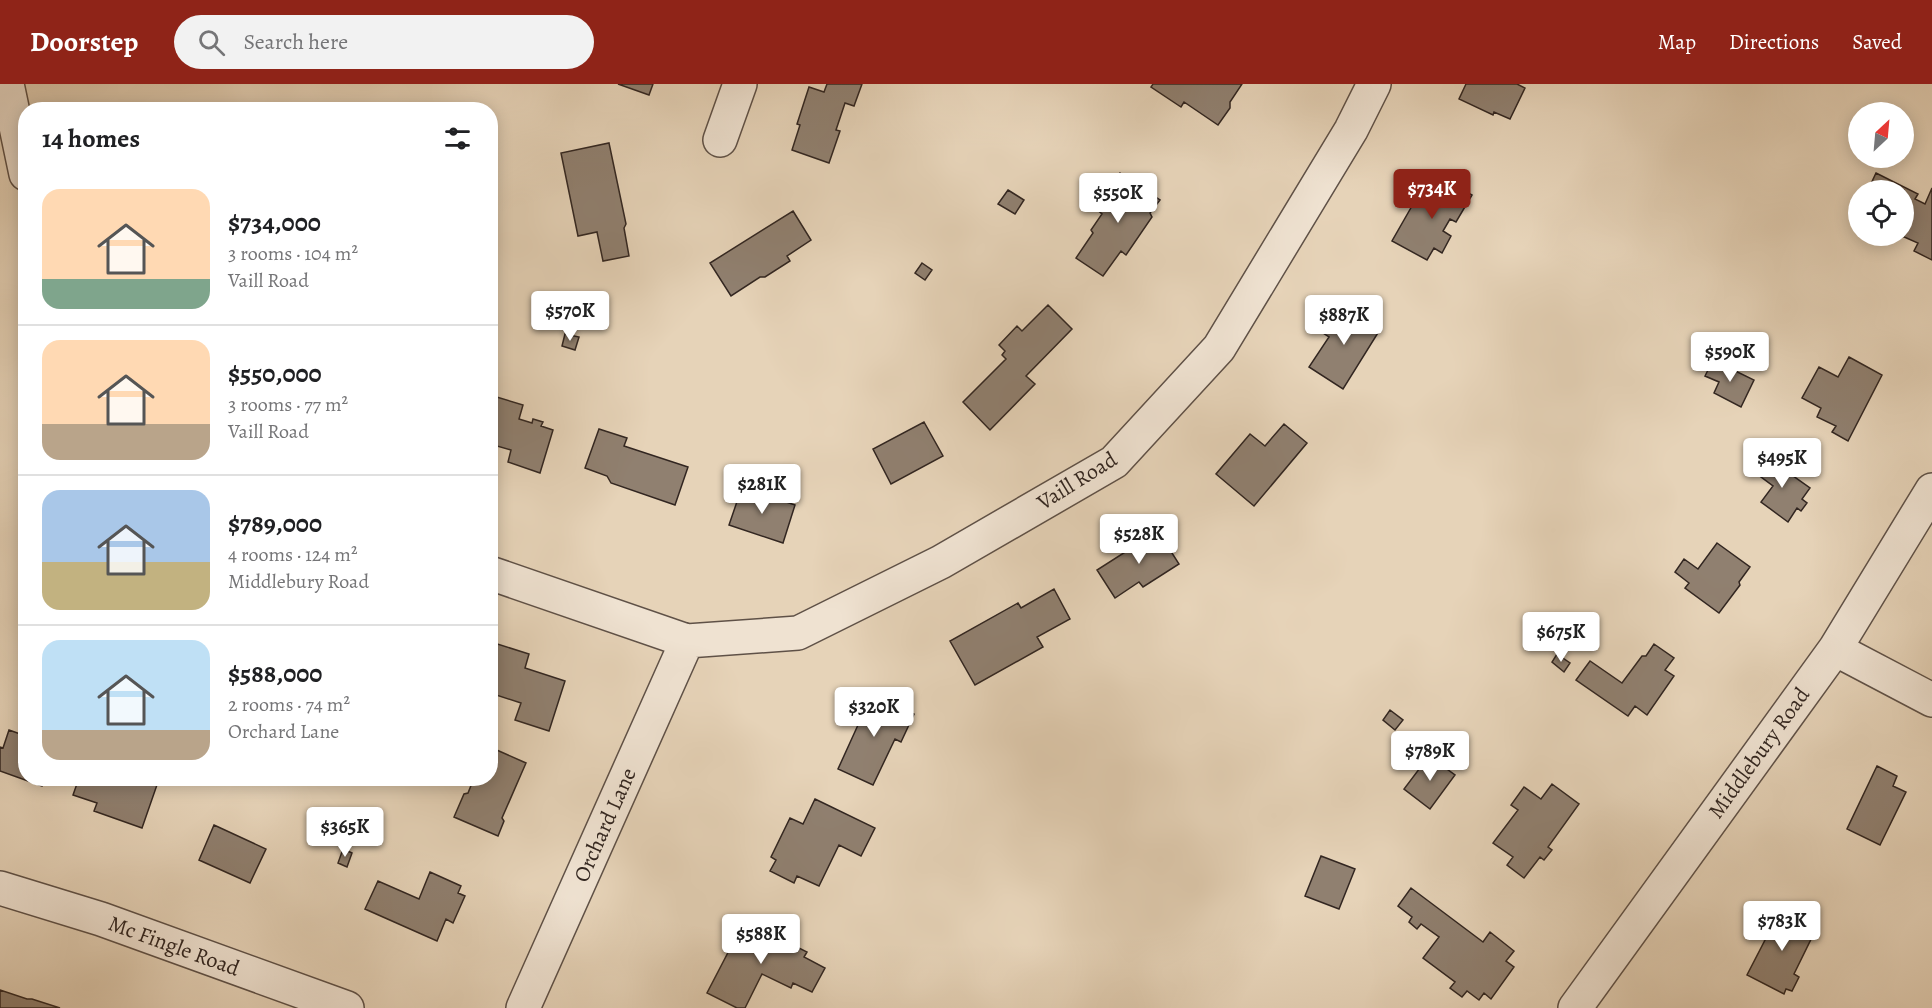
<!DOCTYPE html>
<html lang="en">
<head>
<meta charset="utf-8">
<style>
	:root { --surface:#fff; --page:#f2f2f2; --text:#202124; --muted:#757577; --line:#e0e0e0; --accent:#8f2418 }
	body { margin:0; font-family:Alegreya,serif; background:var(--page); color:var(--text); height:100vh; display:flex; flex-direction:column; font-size:22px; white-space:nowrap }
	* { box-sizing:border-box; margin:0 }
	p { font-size:20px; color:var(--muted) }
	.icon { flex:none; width:33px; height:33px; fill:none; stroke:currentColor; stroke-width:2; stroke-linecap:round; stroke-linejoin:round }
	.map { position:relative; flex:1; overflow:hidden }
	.drawer { position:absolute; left:18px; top:18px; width:480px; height:684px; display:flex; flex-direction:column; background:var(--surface); border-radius:24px; box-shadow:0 3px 15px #0003 }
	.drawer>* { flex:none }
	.needle { width:39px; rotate:26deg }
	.fabs { position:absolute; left:1848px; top:18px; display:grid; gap:12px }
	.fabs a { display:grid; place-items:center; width:66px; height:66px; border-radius:50%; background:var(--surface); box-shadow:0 3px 15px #0003; font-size:30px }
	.price { position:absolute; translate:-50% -51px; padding:0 14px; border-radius:6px; background:#fff; color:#222; font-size:20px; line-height:39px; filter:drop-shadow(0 2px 3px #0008) }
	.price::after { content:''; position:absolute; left:50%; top:36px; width:18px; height:14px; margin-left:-9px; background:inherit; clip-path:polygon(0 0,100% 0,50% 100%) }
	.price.selected { background:var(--accent); color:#fff }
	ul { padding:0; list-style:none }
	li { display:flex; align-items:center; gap:18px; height:150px; padding:0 24px }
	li+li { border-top:2px solid var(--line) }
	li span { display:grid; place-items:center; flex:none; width:168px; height:120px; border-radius:18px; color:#555 }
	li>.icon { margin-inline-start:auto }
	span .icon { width:72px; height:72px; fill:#fffc; stroke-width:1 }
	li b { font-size:26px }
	h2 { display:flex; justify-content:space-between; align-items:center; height:72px; padding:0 24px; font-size:26px }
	header { display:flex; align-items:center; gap:36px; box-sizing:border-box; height:84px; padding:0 30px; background:var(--accent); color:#fff }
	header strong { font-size:28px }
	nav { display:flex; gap:33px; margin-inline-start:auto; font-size:21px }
	.search { width:420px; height:54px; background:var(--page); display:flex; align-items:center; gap:15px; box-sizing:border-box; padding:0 21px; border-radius:33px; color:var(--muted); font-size:22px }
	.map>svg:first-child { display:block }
	.building { fill:#908070; stroke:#322621; stroke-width:1.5 }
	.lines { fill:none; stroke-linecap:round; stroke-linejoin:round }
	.minor-casing { stroke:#5f5147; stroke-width:36 }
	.minor { stroke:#efe2d1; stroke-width:33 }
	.labels { text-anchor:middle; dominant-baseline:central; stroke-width:4.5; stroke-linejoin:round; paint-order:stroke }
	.street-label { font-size:22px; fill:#322621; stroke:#efe2d1 }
</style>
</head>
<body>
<header>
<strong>Doorstep</strong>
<div class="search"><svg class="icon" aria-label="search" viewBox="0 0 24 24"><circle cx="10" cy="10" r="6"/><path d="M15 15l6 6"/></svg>Search here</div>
<nav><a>Map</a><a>Directions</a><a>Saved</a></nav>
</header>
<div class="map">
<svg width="1932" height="924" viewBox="0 0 1932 924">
	<rect width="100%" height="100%" fill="#e6d3b8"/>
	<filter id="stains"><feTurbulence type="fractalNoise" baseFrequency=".00333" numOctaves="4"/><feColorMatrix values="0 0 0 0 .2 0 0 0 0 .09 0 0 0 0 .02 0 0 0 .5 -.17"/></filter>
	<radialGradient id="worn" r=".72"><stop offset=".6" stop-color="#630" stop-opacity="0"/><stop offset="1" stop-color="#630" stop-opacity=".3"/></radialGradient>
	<path class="building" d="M618,0H653L649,11Z
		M827,0H862L854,22L845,19L836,46L840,47L829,79L792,66L800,41L797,40L809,3L824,8Z
		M1153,0H1242L1230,18V24L1218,41L1184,18L1181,23L1151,3Z
		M1466,0H1517L1525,4L1510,35L1494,28L1493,31L1459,15Z
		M609,59L626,140L624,144L629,172L603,177L597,148L578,152L561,69Z
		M1120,89L1160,116L1150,129L1152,133L1126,171L1121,167L1103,192L1076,174L1093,149L1091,146L1102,130L1095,124Z
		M1876,89L1918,110L1915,115L1925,120L1932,104V176L1914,167L1918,159L1902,152H1904V106H1868Z
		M1442,94L1472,111L1456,138L1450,135L1443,147L1451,152L1442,169L1434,164L1427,176L1392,157L1416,115L1426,121Z
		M1008,106L1024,116L1015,130L998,120Z
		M793,127L811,156L787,172L790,177L765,193H760L731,212L710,179Z
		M922,179L932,186L925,196L915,189Z
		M1342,219L1381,244L1343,305L1309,283L1329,253L1323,249Z
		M1048,221L1072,245L1026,292L1035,300L990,346L963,318L1006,275L1002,271L1005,267L999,261L1017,242L1022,247Z
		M565,250L579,253L575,266L562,262Z
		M1849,273L1882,291L1848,357L1832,348L1836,342L1817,333L1821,324L1802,314L1819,283L1838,293Z
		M1713,276L1754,296L1741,323L1714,309L1719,298L1705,292Z
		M490,311L523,321L519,335L532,339L533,335L543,338L541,342L553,346L540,389L508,378L511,366L490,360Z
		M924,338L943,372L891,400L873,365Z
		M1284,340L1307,359L1254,422L1216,390L1250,350L1265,362Z
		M599,345L627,354L624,362L688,383L675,421L611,399L607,392L585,384Z
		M1765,372L1810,404L1802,415L1807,419L1801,427L1797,424L1788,438L1761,418L1773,402L1753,387Z
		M742,403L795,421L783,459L729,441Z
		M1158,447L1179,480L1143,503L1139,498L1115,514L1097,486Z
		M1717,459L1750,483L1739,498L1740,501L1719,529L1685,504L1689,499L1675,488L1684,475L1698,485Z
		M1054,505L1070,535L1037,553L1043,563L975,601L950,557L1018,519L1021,524Z
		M491,558L529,570L525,584L565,597L549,647L515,636L521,619L490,609Z
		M1654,560L1674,574L1665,586L1674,592L1647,631L1635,622L1628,632L1576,596L1590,577L1622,599L1642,572H1646Z
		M1557,570L1570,579L1564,588L1552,578Z
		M867,609L914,630L901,658L895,655L873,701L838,685L863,630L858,628Z
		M1390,626L1403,636L1395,646L1383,636Z
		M9,646L26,652V694H45L42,702L0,687V663L3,664Z
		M490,663L526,679L502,734L504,737L498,752L454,733L464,710L468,709L474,694H490Z
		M1429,672L1455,691L1430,725L1404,705Z
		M1877,682L1897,692L1893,702L1906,708L1880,761L1847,745Z
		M79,694H149L158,698L142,744L94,727L97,719L73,711Z
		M1552,700L1579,720L1548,763L1552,766L1544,776L1540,773L1524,794L1507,781L1513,773L1493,759L1518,726L1511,721L1524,703L1541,715Z
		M815,715L875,744L861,772L839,761L819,802L797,792L794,799L770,787L776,776L771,773L790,734L803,740Z
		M214,741L266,765L250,799L199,776Z
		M343,765L352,769L347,783L338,779Z
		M1321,772L1355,785L1339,825L1305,812Z
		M430,788L461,802L458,809L465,812L453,839L446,835L437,857L365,825L378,797L419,815Z
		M1411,804L1483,858L1490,848L1514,867L1506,877L1514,883L1491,915L1484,909L1479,916L1467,907L1462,913L1450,904L1455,898L1423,874L1439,853L1421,840L1417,845L1409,838L1412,833L1398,822Z
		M1780,825L1817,843L1794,890L1799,893L1792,907L1786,905L1784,910L1747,891L1765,856L1759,853L1765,840L1771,843Z
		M747,832L775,847L773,851L807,868L804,873L825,884L812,908L793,899L791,904L762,890L745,924H737L707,909Z
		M0,906L27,915H32L60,924H0Z"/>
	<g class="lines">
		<g class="minor-casing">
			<path id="minor" d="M7,0L26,90
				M720,56L740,0
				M490,489L687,557L798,549L941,478L1114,378L1219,264L1351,46L1374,0
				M1835,565L1932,616
				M0,804L101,835L347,924
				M523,924L687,557
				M1575,924L1835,565L1932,406"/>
		</g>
		<use href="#minor" class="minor"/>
	</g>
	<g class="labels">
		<g class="street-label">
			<text transform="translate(1077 397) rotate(-32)">Vaill Road</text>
			<text transform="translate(1759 669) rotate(-54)">Middlebury Road</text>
			<text transform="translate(605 741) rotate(-66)">Orchard Lane</text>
			<text transform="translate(174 862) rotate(20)">Mc Fingle Road</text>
		</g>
	</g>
	<rect width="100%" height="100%" filter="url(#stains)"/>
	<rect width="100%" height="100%" fill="url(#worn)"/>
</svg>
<div class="fabs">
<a><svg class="needle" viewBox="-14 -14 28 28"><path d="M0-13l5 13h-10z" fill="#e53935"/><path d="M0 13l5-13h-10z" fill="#757577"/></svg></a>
<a><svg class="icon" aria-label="locate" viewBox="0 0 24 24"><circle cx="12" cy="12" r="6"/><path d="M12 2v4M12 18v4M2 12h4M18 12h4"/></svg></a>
</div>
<b class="price selected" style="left:1432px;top:136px">$734K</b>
<b class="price" style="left:1118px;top:140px">$550K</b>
<b class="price" style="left:570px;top:258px">$570K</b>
<b class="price" style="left:1344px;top:262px">$887K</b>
<b class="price" style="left:1730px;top:299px">$590K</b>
<b class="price" style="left:1782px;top:405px">$495K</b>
<b class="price" style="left:762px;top:431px">$281K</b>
<b class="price" style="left:1139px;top:481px">$528K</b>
<b class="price" style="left:1561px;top:579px">$675K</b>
<b class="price" style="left:874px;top:654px">$320K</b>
<b class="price" style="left:1430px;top:698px">$789K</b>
<b class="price" style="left:345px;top:774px">$365K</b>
<b class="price" style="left:1782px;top:868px">$783K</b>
<b class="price" style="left:761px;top:881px">$588K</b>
<section class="drawer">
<h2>14 homes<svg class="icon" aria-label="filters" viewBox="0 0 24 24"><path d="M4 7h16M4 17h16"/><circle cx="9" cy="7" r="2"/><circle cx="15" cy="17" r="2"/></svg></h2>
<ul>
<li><span style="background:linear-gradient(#ffd9b3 75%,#7fa58c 0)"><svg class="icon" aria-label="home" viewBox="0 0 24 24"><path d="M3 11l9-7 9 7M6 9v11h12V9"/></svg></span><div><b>$734,000</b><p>3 rooms · 104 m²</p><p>Vaill Road</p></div></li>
<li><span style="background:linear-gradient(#ffd9b3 70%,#b9a48a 0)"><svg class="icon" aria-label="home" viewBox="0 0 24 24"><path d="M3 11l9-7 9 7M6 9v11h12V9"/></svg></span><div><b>$550,000</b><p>3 rooms · 77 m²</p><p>Vaill Road</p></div></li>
<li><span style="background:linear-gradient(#a9c7e8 60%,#c2b280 0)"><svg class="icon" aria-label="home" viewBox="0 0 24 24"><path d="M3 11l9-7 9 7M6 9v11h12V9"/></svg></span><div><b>$789,000</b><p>4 rooms · 124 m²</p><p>Middlebury Road</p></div></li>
<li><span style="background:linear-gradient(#bfe0f5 75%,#b9a48a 0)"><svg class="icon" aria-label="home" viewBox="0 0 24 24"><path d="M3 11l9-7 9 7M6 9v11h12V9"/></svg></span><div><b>$588,000</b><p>2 rooms · 74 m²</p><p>Orchard Lane</p></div></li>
</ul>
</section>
</div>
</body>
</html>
